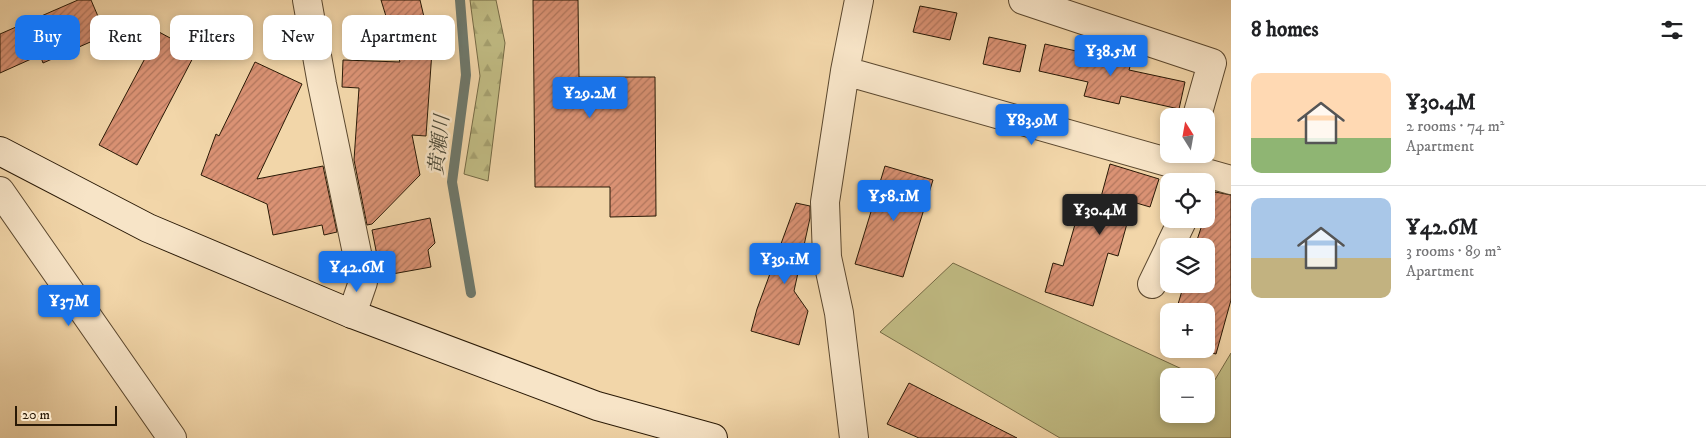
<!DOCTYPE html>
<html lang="en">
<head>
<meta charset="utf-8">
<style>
	:root { --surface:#fff; --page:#f6f6f6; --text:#202124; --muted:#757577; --line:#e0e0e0; --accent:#1a73e8 }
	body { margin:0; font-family:"IM FELL DW Pica","Noto Serif JP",serif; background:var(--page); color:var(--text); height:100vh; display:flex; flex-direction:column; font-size:19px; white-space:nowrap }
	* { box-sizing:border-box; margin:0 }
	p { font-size:16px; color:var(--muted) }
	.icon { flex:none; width:28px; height:28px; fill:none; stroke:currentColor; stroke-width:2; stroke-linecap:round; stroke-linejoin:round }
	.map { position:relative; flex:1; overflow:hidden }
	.side { display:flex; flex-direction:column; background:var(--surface); width:475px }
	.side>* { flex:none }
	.hud { position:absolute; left:15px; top:15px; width:475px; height:45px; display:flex; gap:10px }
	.needle { width:32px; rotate:349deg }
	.buttons { position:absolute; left:1160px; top:108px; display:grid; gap:10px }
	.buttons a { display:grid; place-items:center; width:55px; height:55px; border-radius:10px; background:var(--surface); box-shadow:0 2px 8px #0003; font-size:25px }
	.scale { position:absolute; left:15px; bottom:12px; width:102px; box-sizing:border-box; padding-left:5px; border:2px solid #291906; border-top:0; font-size:14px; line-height:18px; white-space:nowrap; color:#291906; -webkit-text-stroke:4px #f7e4c7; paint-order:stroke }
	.price { position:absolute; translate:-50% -42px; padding:0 11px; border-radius:5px; background:var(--accent); color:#fff; font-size:16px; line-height:32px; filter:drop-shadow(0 1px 2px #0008) }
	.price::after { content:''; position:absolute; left:50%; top:30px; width:15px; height:11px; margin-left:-8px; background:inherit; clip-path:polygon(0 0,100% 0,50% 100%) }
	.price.active { background:#222; color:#fff }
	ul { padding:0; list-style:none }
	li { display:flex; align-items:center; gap:15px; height:125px; padding:0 20px }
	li+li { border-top:1px solid var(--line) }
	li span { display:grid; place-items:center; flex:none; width:140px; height:100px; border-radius:10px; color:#555 }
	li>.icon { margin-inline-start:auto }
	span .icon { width:60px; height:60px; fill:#fffc; stroke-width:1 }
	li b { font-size:21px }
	h2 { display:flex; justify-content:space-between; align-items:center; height:60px; padding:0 20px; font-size:21px }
	.pill { padding:0 18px; border-radius:10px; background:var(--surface); box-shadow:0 2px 8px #0003; font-size:18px; line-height:45px }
	.pill.active { background:var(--accent); color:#fff }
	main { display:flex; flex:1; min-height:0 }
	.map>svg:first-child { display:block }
	.green { fill:#c1bc84; stroke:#756a45 }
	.forest { fill:url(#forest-firs); stroke:#756a45 }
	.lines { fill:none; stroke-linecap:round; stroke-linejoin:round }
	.stream { stroke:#6e786b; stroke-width:10 }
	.building { fill:url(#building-hatch); stroke:#291906 }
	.street-casing { stroke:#5b482f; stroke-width:30 }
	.secondary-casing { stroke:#291906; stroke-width:30 }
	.street { stroke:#f7e4c7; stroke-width:28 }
	.secondary { stroke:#f7e4c7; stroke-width:28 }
	.labels { text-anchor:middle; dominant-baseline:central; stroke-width:5; stroke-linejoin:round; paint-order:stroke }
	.water-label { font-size:20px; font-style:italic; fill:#4c4938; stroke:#f7e4c7 }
</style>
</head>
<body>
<main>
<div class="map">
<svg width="1231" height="438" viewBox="0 0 1231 438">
	<defs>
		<pattern id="forest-firs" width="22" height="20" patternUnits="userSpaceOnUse" patternTransform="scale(1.25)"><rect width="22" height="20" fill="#c1bc84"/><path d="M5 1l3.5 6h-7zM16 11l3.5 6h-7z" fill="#a6a170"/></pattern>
		<pattern id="building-hatch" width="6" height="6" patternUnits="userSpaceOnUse" patternTransform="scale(1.25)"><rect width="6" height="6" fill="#da9274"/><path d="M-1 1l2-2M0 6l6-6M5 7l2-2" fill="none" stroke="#b1765d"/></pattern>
	</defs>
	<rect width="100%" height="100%" fill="#f2d6a9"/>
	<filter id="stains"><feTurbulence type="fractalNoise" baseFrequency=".004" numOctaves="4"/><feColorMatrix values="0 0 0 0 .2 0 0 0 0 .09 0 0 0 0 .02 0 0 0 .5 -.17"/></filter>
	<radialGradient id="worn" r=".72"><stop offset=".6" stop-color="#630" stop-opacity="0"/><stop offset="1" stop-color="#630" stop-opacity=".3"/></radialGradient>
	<path class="green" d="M953,263L1197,376H1169V414H1206V380L1213,383L1231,353V438H1060L880,332Z"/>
	<path class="forest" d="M470,0H496L505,43L488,181L464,174L480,76Z"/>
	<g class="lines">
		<path class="stream" d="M460,0L466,75L452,182L471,293"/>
	</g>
	<path class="building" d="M78,0H91L106,35L43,63L40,55L0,73V34Z
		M381,0H420L432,51L426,136L412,135L420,175L372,224L367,225L354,160L359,88L342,87L343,60L400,62Z
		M533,0H578L579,77H655L656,216L610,217V187H535Z
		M920,6L957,13L950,40L913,32Z
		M159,32L196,52L137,165L99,145Z
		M989,37L1026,45L1020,72L983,64Z
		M1045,44L1094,55L1095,52L1132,60L1129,70L1185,82L1179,109L1121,96L1119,104L1084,96L1088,82L1039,71Z
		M255,62L302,84L257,179L323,166L337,232L324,235L322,225L273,235L267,204L201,175L216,134L219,136Z
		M1110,164L1159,179L1150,207L1133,202L1118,256L1108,253L1093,306L1045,292L1053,263L1063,266L1078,214L1095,219Z
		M885,166L933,180L903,277L855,264Z
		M1215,192L1231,195V300L1216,354L1196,349H1206V311H1176L1184,284H1206V246H1195L1204,219H1206V210L1210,198H1213Z
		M796,203L810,206V218L794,291L808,311L799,345L751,331L757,309Z
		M430,218L435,243L428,250L431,267L381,276L372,230Z
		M909,383L1017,438H919L887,424Z"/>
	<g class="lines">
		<g class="street-casing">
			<path id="street" d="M307,0L322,84L363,282L352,314
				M1023,0L1212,63L1197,116
				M845,71L1231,180
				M0,191L172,438
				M1170,246L1183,219
				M1152,284L1169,249
				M854,438L839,313L827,257L825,202L845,71L859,0"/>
		</g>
		<g class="secondary-casing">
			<path id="secondary" d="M0,151L148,228L352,314L597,406L713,438"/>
		</g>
		<use href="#street" class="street"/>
		<use href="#secondary" class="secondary"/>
	</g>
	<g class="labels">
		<g class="water-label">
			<text transform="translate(440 145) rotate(-84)">黄瀬川</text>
		</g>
	</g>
	<rect width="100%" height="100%" filter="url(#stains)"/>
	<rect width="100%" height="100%" fill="url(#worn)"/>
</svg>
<div class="buttons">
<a><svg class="needle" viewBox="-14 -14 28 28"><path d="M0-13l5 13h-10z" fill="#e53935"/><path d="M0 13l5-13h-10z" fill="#757577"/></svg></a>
<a><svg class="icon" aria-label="locate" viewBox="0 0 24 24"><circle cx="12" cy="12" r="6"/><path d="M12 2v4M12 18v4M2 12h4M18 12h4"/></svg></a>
<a><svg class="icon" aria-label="layers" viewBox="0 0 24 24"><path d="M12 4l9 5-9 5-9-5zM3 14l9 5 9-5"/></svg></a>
<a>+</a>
<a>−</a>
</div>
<div class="scale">20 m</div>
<b class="price" style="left:1111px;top:77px">¥38.5M</b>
<b class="price" style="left:590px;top:119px">¥29.2M</b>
<b class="price" style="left:1032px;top:146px">¥83.9M</b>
<b class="price" style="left:894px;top:222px">¥58.1M</b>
<b class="price active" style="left:1100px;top:236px">¥30.4M</b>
<b class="price" style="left:785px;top:285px">¥39.1M</b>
<b class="price" style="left:357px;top:293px">¥42.6M</b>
<b class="price" style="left:69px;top:327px">¥37M</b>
<div class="hud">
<a class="pill active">Buy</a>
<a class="pill">Rent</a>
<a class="pill">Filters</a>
<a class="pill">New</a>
<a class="pill">Apartment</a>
</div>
</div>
<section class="side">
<h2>8 homes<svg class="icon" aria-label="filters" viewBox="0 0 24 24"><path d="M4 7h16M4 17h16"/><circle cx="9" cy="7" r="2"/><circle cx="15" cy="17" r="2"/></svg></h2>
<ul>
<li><span style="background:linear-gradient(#ffd9b3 65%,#8fb573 0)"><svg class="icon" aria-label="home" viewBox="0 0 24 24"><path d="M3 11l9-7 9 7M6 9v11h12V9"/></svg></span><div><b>¥30.4M</b><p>2 rooms · 74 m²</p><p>Apartment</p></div></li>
<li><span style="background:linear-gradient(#a9c7e8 60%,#c2b280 0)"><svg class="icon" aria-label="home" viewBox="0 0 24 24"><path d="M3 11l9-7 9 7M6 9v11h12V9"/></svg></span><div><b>¥42.6M</b><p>3 rooms · 89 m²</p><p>Apartment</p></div></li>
</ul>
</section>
</main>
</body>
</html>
